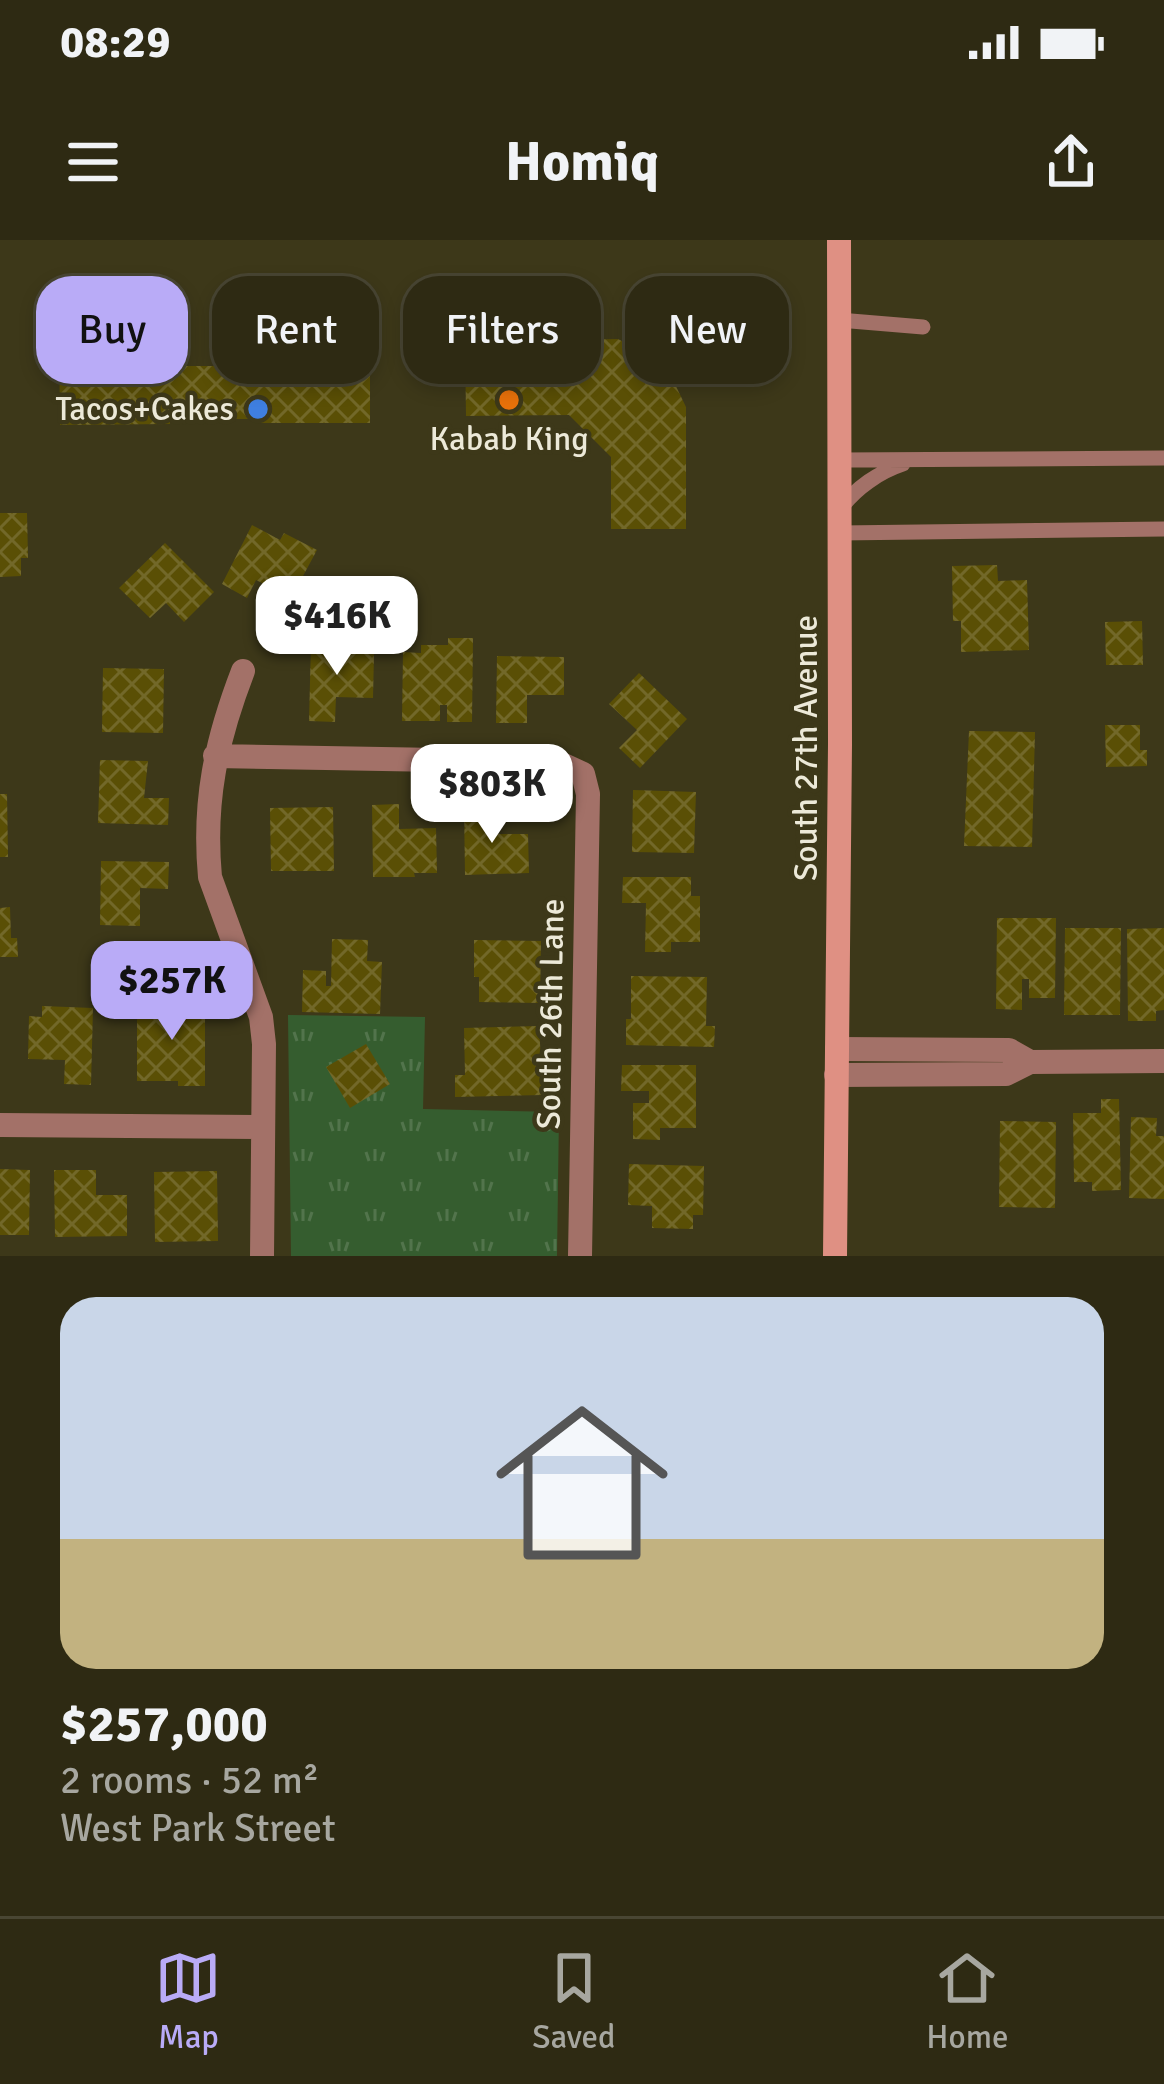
<!DOCTYPE html>
<html lang="en">
<head>
<meta charset="utf-8">
<style>
	:root { --surface:#2e2a13; --page:#3a3621; --text:#f1f3f6; --muted:#a7a7a0; --line:#494633; --accent:#b9abf7 }
	body { margin:0; font-family:Signika,sans-serif; background:var(--page); color:var(--text); height:100vh; display:flex; flex-direction:column; font-size:45px; white-space:nowrap }
	* { box-sizing:border-box; margin:0 }
	p { font-size:39px; color:var(--muted) }
	.icon { flex:none; width:66px; height:66px; fill:none; stroke:currentColor; stroke-width:2; stroke-linecap:round; stroke-linejoin:round }
	.map { position:relative; height:1016px; overflow:hidden }
	.details { display:flex; flex-direction:column; background:var(--surface); flex:1 }
	.details>* { flex:none }
	.hud { position:absolute; left:36px; top:36px; width:1092px; height:108px; display:flex; gap:24px }
	.price { position:absolute; translate:-50% -102px; padding:0 27px; border-radius:24px; background:#fff; color:#222; font-size:39px; line-height:78px; filter:drop-shadow(0 3px 6px #0008) }
	.price::after { content:''; position:absolute; left:50%; top:72px; width:36px; height:27px; margin-left:-18px; background:inherit; clip-path:polygon(0 0,100% 0,50% 100%) }
	.price.active { background:var(--accent); color:#111 }
	ul { padding:0; list-style:none }
	li { display:grid; align-content:center; gap:24px; height:636px; padding:0 60px }
	li+li { border-top:3px solid var(--line) }
	li span { display:grid; place-items:center; height:372px; border-radius:36px; color:#555 }
	li>.icon { margin-inline-start:auto }
	span .icon { width:216px; height:216px; fill:#fffc; stroke-width:1 }
	li b { font-size:51px }
	.tag { padding:0 42px; border-radius:36px; background:var(--surface); box-shadow:0 6px 18px #0003,0 0 0 3px var(--line); font-size:42px; line-height:108px }
	.tag.active { background:var(--accent); color:#111 }
	.status { display:flex; justify-content:space-between; align-items:center; height:84px; padding:0 60px; background:var(--surface); direction:ltr }
	.status svg { height:33px; fill:currentColor }
	header { display:flex; justify-content:space-between; align-items:center; height:156px; padding:0 60px; background:var(--surface); font-size:54px; font-weight:800 }
	.tab-bar { display:flex; justify-content:space-around; align-items:center; height:168px; border-top:3px solid var(--line); background:var(--surface); font-size:33px; color:var(--muted) }
	.tab-bar a { display:grid; justify-items:center; gap:6px }
	.tab-bar .active { color:var(--accent) }
	.map>svg:first-child { display:block }
	.park { fill:url(#park-tufts) }
	.building { fill:url(#building-cross-hatch) }
	.lines { fill:none; stroke-linecap:round; stroke-linejoin:round }
	.lane { stroke:#a37168; stroke-width:15 }
	.street { stroke:#a37168; stroke-width:24 }
	.secondary { stroke:#df9083; stroke-width:24 }
	.food-dot { fill:#e8710a; stroke:#3d3819; stroke-width:4.5 }
	.shop-dot { fill:#3f7fe0; stroke:#3d3819; stroke-width:4.5 }
	.labels { text-anchor:middle; dominant-baseline:central; stroke-width:9; stroke-linejoin:round; paint-order:stroke }
	.poi-label { font-size:33px; fill:#ece9d8; stroke:#3d3819; text-anchor:end }
	.street-label { font-size:33px; fill:#ece9d8; stroke:#3d3819 }
</style>
</head>
<body>
<div class="status"><b>08:29</b><svg viewBox="0 0 49 12"><path d="M0 12V9h3v3zM5 12V6h3v6zM10 12V3h3v9zM15 12V0h3v12zM26 1h20v11H26zM47 4h2v5h-2z"/></svg></div>
<header><svg class="icon" aria-label="menu" viewBox="0 0 24 24"><path d="M4 6h16M4 12h16M4 18h16"/></svg>Homiq<svg class="icon" aria-label="share" viewBox="0 0 24 24"><path d="M12 15V3M7 8l5-5 5 5M5 13v7h14v-7"/></svg></header>
<div class="map">
<svg width="1164" height="1016" viewBox="0 0 1164 1016">
	<defs>
		<pattern id="park-tufts" width="24" height="20" patternUnits="userSpaceOnUse" patternTransform="scale(3)"><rect width="24" height="20" fill="#355d2f"/><path d="M3 7l-1-3M5 7V3M7 7l1-3M15 17l-1-3M17 17v-4M19 17l1-3" fill="none" stroke="#52744c"/></pattern>
		<pattern id="building-cross-hatch" width="8" height="8" patternUnits="userSpaceOnUse" patternTransform="scale(3)"><rect width="8" height="8" fill="#5a4f05"/><path d="M0 0l8 8M0 8l8-8" fill="none" stroke="#726829"/></pattern>
	</defs>
	<rect width="100%" height="100%" fill="#3d3819"/>
	<path class="park" d="M288,775L425,777L423,869L559,872L557,1016H291Z"/>
	<path class="building" d="M258,95H370V183H256V179H170V184L60,185L59,97H172V126H258Z
		M570,97V100L618,99L646,114L672,138L686,167V289H611V217L569,175L466,176L465,104L516,103V98Z
		M0,273H27L28,318H21V336L0,337Z
		M252,285L280,300L284,293L317,310L303,336L311,340L300,362L256,340L247,358L222,344Z
		M165,303L214,352L184,382L166,363L150,378L119,348Z
		M997,325L998,341L1027,340L1029,410L961,412V381H953L952,326Z
		M1142,381L1143,425H1106L1105,382Z
		M448,398H473L472,482H447V465H440V481H402L403,412L421,413V405H448Z
		M311,403H352L351,414H374L373,458L336,457L335,482L309,481Z
		M497,416L564,417V455H527V483H496Z
		M103,428L164,429L163,493L102,492Z
		M639,433L687,479L640,528L619,508L637,490L609,464Z
		M1105,485H1140V510H1147V526L1106,527Z
		M969,491L1035,492L1032,607L964,606Z
		M100,520L148,521L144,558H169L168,585L98,583Z
		M633,550L696,552L694,613L632,612Z
		M0,554H7L8,617H0Z
		M399,564V589L436,588L437,633H414L415,637H373L372,565Z
		M464,566H491V594H528L529,633L465,635Z
		M333,567L334,631H271L270,568Z
		M101,621L169,622L168,649L140,648V686L100,685Z
		M623,637H691V656H700V702H671V712H645L646,663H622Z
		M10,667L11,698H17L18,717H0V668Z
		M997,678H1056L1055,758H1029V739H1022V770L996,769Z
		M1065,688H1121L1120,775H1064Z
		M1164,688V770L1156,771V781H1128L1127,689Z
		M332,699L368,700L367,721L382,722L380,774L302,772L303,730L326,731V746H331Z
		M474,700L541,701L540,763L479,762V737H474Z
		M631,736L707,737L706,786H715L714,807L626,805V779H631Z
		M186,759H205V846H178V841H137V766H186Z
		M42,766L93,768L91,845L64,844L65,820L28,819L29,776L42,777Z
		M539,786L543,855L455,857V835H465L464,788Z
		M366,804L390,844L350,868L326,827Z
		M622,825H696V888H660V900L633,899V863H649V851H621Z
		M1101,859H1119L1121,950L1092,951V942H1074L1073,873H1101Z
		M1131,877L1157,878L1156,896H1164V959L1129,958Z
		M1000,881L1056,882L1055,968L999,967Z
		M629,924L704,926L703,975H693V989L652,988V966L628,965Z
		M0,929L30,930L29,995H0Z
		M54,930H96V955H127V996L55,997Z
		M217,931L218,1001L155,1002L154,932Z"/>
	<g class="lines">
		<path class="lane" d="M839,80L923,87
			M840,220L1164,218
			M841,268C856,248 879,232 903,224
			M840,293L1164,289"/>
		<path class="street" d="M243,431C216,501 203,562 210,637L261,777L264,804L262,1016
			M215,516L557,522L583,534L588,554L580,1016
			M837,809L1009,810L1030,822
			M836,835L1006,834L1030,822L1164,821
			M0,885L263,887"/>
		<path class="secondary" d="M835,1016L840,504L839,0"/>
	</g>
	<circle class="food-dot" cx="509" cy="160" r="12"/>
	<circle class="shop-dot" cx="258" cy="169" r="12"/>
	<g class="labels">
		<g class="poi-label">
			<text x="234" y="169">Tacos+Cakes</text>
			<text x="509" y="199" text-anchor="middle">Kabab King</text>
		</g>
		<g class="street-label">
			<text transform="translate(806 508) rotate(-90)">South 27th Avenue</text>
			<text transform="translate(551 774) rotate(-89)">South 26th Lane</text>
		</g>
	</g>
</svg>
<b class="price" style="left:337px;top:438px">$416K</b>
<b class="price" style="left:492px;top:606px">$803K</b>
<b class="price active" style="left:172px;top:803px">$257K</b>
<div class="hud">
<a class="tag active">Buy</a>
<a class="tag">Rent</a>
<a class="tag">Filters</a>
<a class="tag">New</a>
</div>
</div>
<section class="details">
<ul>
<li><span style="background:linear-gradient(#c9d6e8 65%,#c2b280 0)"><svg class="icon" aria-label="home" viewBox="0 0 24 24"><path d="M3 11l9-7 9 7M6 9v11h12V9"/></svg></span><div><b>$257,000</b><p>2 rooms · 52 m²</p><p>West Park Street</p></div></li>
</ul>
</section>
<nav class="tab-bar">
<a class="active"><svg class="icon" aria-label="map" viewBox="0 0 24 24"><path d="M3 6l6-2 6 2 6-2v14l-6 2-6-2-6 2zM9 4v14M15 6v14"/></svg>Map</a>
<a><svg class="icon" aria-label="saved" viewBox="0 0 24 24"><path d="M7 4h10v16l-5-4-5 4z"/></svg>Saved</a>
<a><svg class="icon" aria-label="home" viewBox="0 0 24 24"><path d="M3 11l9-7 9 7M6 9v11h12V9"/></svg>Home</a>
</nav>
</body>
</html>
